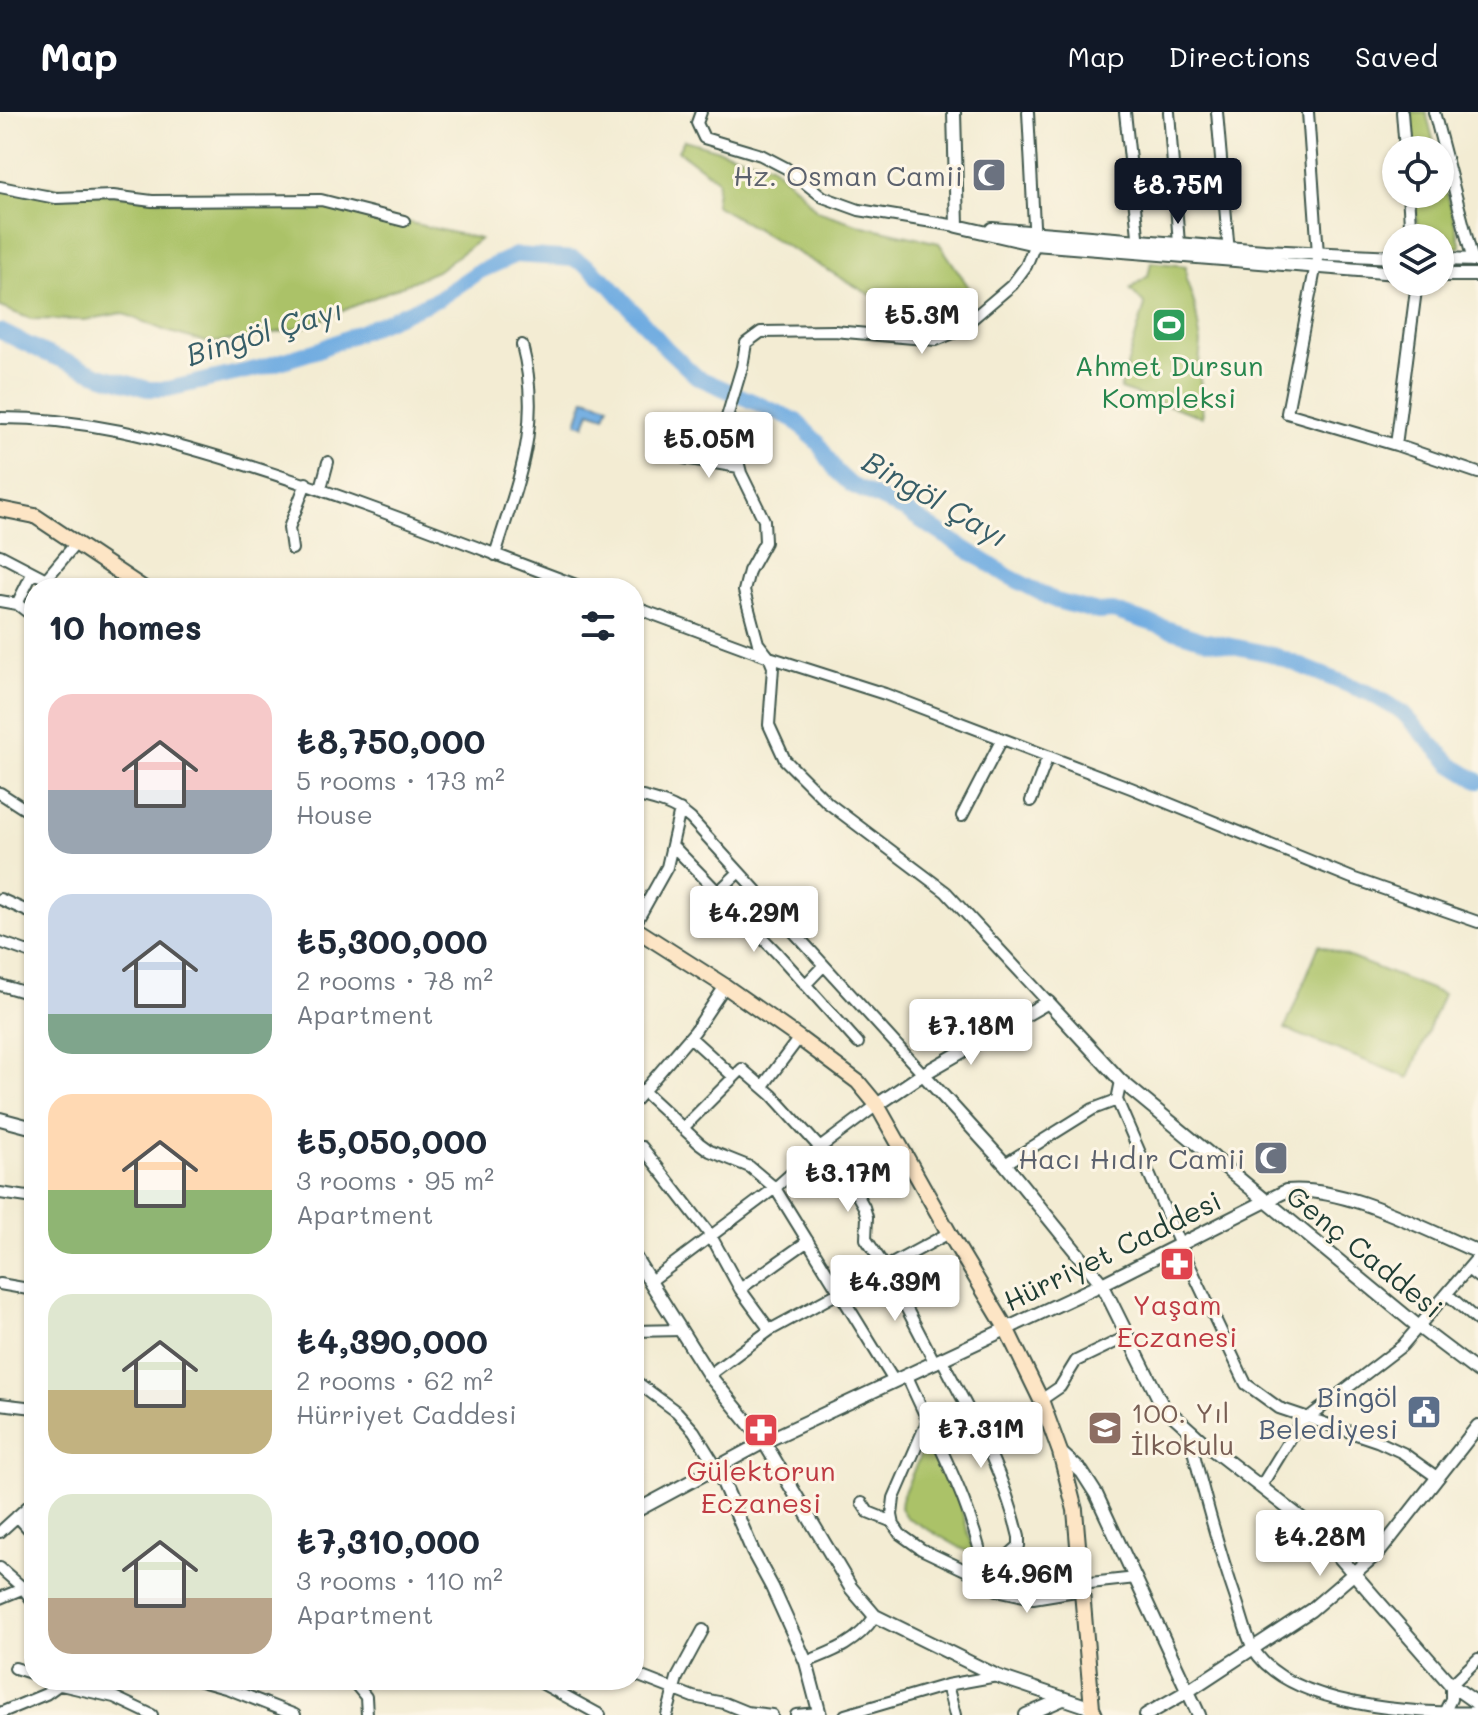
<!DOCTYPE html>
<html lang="en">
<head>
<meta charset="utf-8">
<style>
	:root { --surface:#fff; --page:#f6f6f7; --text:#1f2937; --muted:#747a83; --accent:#111827 }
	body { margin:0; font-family:Mali,sans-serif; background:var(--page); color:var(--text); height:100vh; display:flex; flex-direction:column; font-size:30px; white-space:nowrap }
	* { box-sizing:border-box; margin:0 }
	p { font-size:26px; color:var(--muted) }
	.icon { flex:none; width:44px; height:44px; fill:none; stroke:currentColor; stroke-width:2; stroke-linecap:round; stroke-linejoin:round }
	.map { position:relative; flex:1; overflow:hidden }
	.sheet { position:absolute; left:24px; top:466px; width:620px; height:1112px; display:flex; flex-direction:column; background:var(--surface); border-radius:32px; box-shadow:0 2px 6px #0004 }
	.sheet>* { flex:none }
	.tools { position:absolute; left:1382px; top:24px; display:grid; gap:16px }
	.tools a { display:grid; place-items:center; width:72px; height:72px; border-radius:50%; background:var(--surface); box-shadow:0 2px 6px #0004; font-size:40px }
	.price { position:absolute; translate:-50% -68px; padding:0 18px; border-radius:8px; background:#fff; color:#222; font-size:26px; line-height:52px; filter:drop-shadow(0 2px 4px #0008) }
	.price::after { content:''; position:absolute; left:50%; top:48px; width:24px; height:18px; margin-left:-12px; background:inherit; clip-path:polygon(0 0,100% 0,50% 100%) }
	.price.selected { background:var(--accent); color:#fff }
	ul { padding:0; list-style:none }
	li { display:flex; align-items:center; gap:24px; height:200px; padding:0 24px }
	li span { display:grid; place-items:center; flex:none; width:224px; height:160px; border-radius:24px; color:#555 }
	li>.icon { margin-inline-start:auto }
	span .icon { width:96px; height:96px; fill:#fffc; stroke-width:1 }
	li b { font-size:34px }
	h2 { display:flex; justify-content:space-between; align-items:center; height:96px; padding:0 24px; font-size:34px }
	header { display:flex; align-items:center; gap:48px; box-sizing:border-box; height:112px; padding:0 40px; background:var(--accent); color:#fff }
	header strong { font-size:38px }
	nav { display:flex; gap:44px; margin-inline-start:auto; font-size:28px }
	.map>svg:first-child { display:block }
	.green { fill:#abc267; stroke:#65804e; stroke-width:2 }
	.water { fill:#6face1; stroke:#47748a; stroke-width:2 }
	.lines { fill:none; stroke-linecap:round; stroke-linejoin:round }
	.river { stroke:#6face1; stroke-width:16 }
	.minor-casing { stroke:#3f574c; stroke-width:14 }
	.tertiary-casing { stroke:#3f574c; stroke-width:16 }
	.secondary-casing { stroke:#3f574c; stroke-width:18 }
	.minor { stroke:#fff; stroke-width:10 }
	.tertiary { stroke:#fff; stroke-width:12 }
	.secondary { stroke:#fde5c5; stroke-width:14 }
	.labels { text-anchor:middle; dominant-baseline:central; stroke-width:6; stroke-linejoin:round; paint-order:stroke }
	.worship-label { font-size:28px; fill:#5b616d; stroke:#fcf5e5; text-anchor:end }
	.leisure-label { font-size:28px; fill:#27864d; stroke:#fcf5e5 }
	.street-label { font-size:28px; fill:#1f3d34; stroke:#fcf5e5 }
	.health-label { font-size:28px; fill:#be3a42; stroke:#fcf5e5 }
	.service-label { font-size:28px; fill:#4e5e75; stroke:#fcf5e5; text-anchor:end }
	.education-label { font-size:28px; fill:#785e54; stroke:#fcf5e5; text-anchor:start }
	.water-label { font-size:30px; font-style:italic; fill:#375e68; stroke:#fcf5e5 }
</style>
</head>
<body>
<header>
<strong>Map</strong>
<nav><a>Map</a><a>Directions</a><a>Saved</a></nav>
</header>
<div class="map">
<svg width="1478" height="1603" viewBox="0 0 1478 1603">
	<rect width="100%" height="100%" fill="#fcf5e5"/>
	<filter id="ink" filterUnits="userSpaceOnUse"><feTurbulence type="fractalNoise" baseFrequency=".0125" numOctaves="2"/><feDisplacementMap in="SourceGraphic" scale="16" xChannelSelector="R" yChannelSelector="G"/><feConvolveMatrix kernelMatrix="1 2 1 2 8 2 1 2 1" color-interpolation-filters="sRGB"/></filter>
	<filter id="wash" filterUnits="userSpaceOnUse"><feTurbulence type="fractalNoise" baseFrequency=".006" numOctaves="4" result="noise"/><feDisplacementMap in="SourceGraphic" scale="32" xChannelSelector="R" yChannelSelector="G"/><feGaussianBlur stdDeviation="1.8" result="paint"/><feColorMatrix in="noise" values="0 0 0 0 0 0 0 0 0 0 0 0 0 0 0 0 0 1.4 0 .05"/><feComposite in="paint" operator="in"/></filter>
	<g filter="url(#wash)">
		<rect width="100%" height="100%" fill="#f3ecd3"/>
		<path class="green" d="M1410,0H1426L1436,38H1412Z
			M684,28L771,53L798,77L817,99L863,114L939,131L972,180V193L956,208L919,211L715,93L718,68L678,39Z
			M1440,54L1461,135L1440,137V126H1418L1415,82H1440Z
			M0,70L163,88L346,96L480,127L437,159L307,214L245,227L209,231L166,219L122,201L85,208L31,207L0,195Z
			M1151,150L1186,154V167L1195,194L1201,231L1199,252L1203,305L1120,277L1145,193L1130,177L1148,164Z
			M1319,833L1443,882L1409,966L1285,917Z
			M928,1326L952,1365L975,1444L906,1405L900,1396L901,1387Z"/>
		<path class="water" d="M585,286L609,293L605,304L590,299L585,313L577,311Z"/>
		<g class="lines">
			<path class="river" d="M0,219L45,241L100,263L148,277H168L260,256L318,238L438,187L478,160L516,143L574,147L587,154L610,173L666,236L697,265L795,308L818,331L836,359L851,373L906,399L1008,464L1056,489L1098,500L1113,499L1203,528L1271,542L1371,582L1403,601L1452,653L1478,669"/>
		</g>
	</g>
	<g filter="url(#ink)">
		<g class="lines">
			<g class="minor-casing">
				<path id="minor" d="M701,0L697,11L704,26L761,43L786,56L823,85L859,98L957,114
					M1028,0L1035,132L1026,154L1012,173L958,219L936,228L834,219L761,220L746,231L742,255L727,305L741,361L764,408L765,430L749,459L744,479L758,531L769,545L773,555L769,613L785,648L828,691L946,780L1048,890
					M1125,0L1139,133
					M1169,0L1179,132
					M1217,0L1229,141
					M1308,0L1318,142L1287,301L1396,333L1478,361
					M1402,0L1405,38
					M1434,0L1473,149
					M0,75L56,86L113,84L152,89L321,88L404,109
					M1408,82L1411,126
					M0,306C86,306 158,326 239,351C356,387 469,433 584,476
					M1396,333L1417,170
					M684,346L739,355
					M321,376L328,350
					M292,437L289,416L306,371
					M0,443L46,467L77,430
					M495,443C518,368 543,313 522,233
					M0,489L17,492L34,505
					M17,492L32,462
					M634,495L769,545L885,582L1131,676L1352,766L1478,810
					M0,681L34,703
					M634,683C655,688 674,692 691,707L923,962
					M1031,689L1048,644
					M962,704L1002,627
					M672,733L778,842L858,931
					M718,780L739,760
					M0,787L34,802
					M634,814L667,755L680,698
					M0,830L34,842
					M0,873L34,883
					M805,873L824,853
					M690,925L734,965
					M1121,969L1117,988L1180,1133L1246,1272L1279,1296L1377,1329L1403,1341L1438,1366
					M763,974L799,926
					M643,979L699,1031L710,1039L750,1055L775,1076L894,1269
					M634,990L695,919L725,874
					M683,1016L742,957L772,983L849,1068L864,1095L867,1105L866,1127L885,1155L935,1251
					M642,1035L711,1124L740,1177L770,1218
					M1005,1052L1093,997L1117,988
					M0,1081L34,1086
					M1468,1157L1478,1165
					M652,1168L775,1076L821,1035L877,993
					M0,1172L34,1178
					M740,1177L808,1129
					M1447,1182L1478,1209
					M634,1219L681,1218
					M942,1248C974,1308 1003,1358 1019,1425V1434L1002,1449L986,1468
					M709,1263L770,1218L949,1121
					M907,1264C937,1332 974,1394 986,1468
					M634,1268L677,1300L694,1319L717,1356
					M1041,1288L1060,1275L1076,1249L1128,1224
					M0,1292L34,1296
					M927,1310L894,1386L892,1403L894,1413L900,1422L921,1437L986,1468L997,1478L1033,1486L1082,1478
					M1187,1315C1202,1374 1217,1433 1237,1490C1242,1505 1246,1523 1253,1536C1286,1594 1419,1603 1478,1600
					M1261,1374L1301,1309L1308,1306L1402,1234L1478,1145
					M862,1391L868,1400L893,1410
					M17,1404L34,1423
					M0,1420L34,1389
					M0,1456L23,1476L34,1491
					M1081,1472L1136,1466
					M0,1486L34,1472
					M806,1550C835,1539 858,1530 875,1504
					M15,1556L34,1562
					M634,1562L693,1585L724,1591L746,1600L772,1603
					M52,1568L61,1573L114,1585L152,1603
					M197,1568L229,1577L295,1603
					M352,1568L366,1585L367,1603
					M536,1568L600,1603
					M947,1573L955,1603
					M0,1601L46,1582L64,1569
					M667,1603L677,1566L703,1518
					M796,1603L819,1601
					M845,1603L947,1573L997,1564
					M1443,1603L1451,1587V1573L1478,1547"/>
			</g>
			<g class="tertiary-casing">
				<path id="tertiary" d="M954,0L957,114
					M957,114L1035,132L1396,161
					M992,117L1264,139L1396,145
					M1440,147L1478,148
					M1440,163H1478
					M923,962L1005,1052L1102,1172L1162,1293L1204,1331L1315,1417L1451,1573L1478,1592
					M877,993L923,962L1048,890L1121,969L1420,1216L1478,1260
					M0,1007L34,1016
					M634,1144L709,1263L764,1330L851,1476L875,1504L997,1564L1092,1596
					M1060,1340L1082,1360L1096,1382L1199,1603
					M717,1356L753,1440L772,1475L806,1550L820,1603
					M634,1400L764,1330L1102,1172L1286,1079C1344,1073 1423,1117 1478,1140
					M1026,1603L1063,1587
					M1146,1603L1188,1579L1311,1498L1380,1439L1478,1314"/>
			</g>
			<g class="secondary-casing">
				<path id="secondary" d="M0,397L35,404L143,476
					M634,816L725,874L799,926L858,970L877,993L949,1121L1006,1216L1041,1288L1060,1340L1075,1398L1092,1596L1095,1603"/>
			</g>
			<use href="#minor" class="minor"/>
			<use href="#tertiary" class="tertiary"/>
			<use href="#secondary" class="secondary"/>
		</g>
	</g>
	<defs>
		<g id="mosque-square" transform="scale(1.8)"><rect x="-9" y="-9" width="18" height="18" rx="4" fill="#6b7280" stroke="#fcf5e5"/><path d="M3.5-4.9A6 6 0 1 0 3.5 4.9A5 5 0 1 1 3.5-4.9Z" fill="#fff"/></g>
		<g id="stadium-square" transform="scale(1.8)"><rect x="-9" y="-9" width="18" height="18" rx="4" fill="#2e9e5b" stroke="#fcf5e5"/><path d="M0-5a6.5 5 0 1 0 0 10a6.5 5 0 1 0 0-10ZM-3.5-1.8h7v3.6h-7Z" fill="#fff"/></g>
		<g id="pharmacy-square" transform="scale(1.8)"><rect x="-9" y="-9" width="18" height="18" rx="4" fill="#e0444e" stroke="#fcf5e5"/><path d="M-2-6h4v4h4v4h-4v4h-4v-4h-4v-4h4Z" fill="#fff"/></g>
		<g id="civic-square" transform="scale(1.8)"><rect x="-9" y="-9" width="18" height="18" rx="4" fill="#5c6f8a" stroke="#fcf5e5"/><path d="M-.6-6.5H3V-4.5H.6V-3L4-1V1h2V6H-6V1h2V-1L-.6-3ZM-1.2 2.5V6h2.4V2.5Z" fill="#fff"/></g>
		<g id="school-square" transform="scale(1.8)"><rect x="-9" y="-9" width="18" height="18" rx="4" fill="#8d6e63" stroke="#fcf5e5"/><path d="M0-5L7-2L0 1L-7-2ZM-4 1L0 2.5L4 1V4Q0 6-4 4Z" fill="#fff"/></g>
	</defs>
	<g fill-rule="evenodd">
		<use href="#mosque-square" x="989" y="63"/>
		<use href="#stadium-square" x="1169" y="213"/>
		<use href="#mosque-square" x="1271" y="1046"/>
		<use href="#pharmacy-square" x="1177" y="1152"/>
		<use href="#civic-square" x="1424" y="1300"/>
		<use href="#school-square" x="1105" y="1316"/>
		<use href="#pharmacy-square" x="761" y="1318"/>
	</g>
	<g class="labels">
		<g class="worship-label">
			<text x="963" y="63">Hz. Osman Camii</text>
			<text x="1245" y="1046">Hacı Hıdır Camii</text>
		</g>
		<g class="leisure-label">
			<text x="1169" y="253">Ahmet Dursun<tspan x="1169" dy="32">Kompleksi</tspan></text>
		</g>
		<g class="street-label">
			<text transform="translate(1112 1138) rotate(-26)">Hürriyet Caddesi</text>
			<text transform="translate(1365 1139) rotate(39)">Genç Caddesi</text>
		</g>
		<g class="health-label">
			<text x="1177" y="1192">Yaşam<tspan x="1177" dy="32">Eczanesi</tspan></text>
			<text x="761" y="1358">Gülektorun<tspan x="761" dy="32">Eczanesi</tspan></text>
		</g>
		<g class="service-label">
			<text x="1398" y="1284">Bingöl<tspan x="1398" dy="32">Belediyesi</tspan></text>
		</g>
		<g class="education-label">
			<text x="1131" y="1300">100. Yıl<tspan x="1131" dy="32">İlkokulu</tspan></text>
		</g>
		<g class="water-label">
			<text transform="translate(264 219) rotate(-17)">Bingöl Çayı</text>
			<text transform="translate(936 386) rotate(30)">Bingöl Çayı</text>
		</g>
	</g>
</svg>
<div class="tools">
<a><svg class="icon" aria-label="locate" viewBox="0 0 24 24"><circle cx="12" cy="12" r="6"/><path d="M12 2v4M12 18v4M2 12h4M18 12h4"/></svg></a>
<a><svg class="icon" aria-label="layers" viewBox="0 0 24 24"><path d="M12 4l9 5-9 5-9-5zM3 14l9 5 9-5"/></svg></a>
</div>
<b class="price selected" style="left:1178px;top:114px">₺8.75M</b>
<b class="price" style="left:922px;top:244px">₺5.3M</b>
<b class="price" style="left:709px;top:368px">₺5.05M</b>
<b class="price" style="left:754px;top:842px">₺4.29M</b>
<b class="price" style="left:971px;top:955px">₺7.18M</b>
<b class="price" style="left:848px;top:1102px">₺3.17M</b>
<b class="price" style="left:895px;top:1211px">₺4.39M</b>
<b class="price" style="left:981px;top:1358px">₺7.31M</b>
<b class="price" style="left:1320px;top:1466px">₺4.28M</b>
<b class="price" style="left:1027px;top:1503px">₺4.96M</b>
<section class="sheet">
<h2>10 homes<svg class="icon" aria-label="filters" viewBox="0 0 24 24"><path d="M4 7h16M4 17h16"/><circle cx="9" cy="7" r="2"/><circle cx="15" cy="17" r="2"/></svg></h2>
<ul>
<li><span style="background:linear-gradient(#f6c9c9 60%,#9aa5b1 0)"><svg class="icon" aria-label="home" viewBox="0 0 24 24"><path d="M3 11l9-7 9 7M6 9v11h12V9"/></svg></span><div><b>₺8,750,000</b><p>5 rooms · 173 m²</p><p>House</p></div></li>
<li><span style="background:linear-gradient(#c9d6e8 75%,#7fa58c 0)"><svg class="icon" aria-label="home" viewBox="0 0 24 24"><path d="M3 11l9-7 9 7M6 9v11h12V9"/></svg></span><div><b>₺5,300,000</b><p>2 rooms · 78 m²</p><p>Apartment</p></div></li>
<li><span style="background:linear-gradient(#ffd9b3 60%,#8fb573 0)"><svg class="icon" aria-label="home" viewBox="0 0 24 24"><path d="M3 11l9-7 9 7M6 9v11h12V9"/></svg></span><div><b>₺5,050,000</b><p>3 rooms · 95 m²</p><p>Apartment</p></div></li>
<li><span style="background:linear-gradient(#dfe7d0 60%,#c2b280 0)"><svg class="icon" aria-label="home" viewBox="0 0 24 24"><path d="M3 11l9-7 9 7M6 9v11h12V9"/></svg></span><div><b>₺4,390,000</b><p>2 rooms · 62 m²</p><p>Hürriyet Caddesi</p></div></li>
<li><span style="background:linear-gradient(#dfe7d0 65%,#b9a48a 0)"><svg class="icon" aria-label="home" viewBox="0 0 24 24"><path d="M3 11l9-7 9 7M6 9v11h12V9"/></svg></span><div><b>₺7,310,000</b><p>3 rooms · 110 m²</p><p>Apartment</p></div></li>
</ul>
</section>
</div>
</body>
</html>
